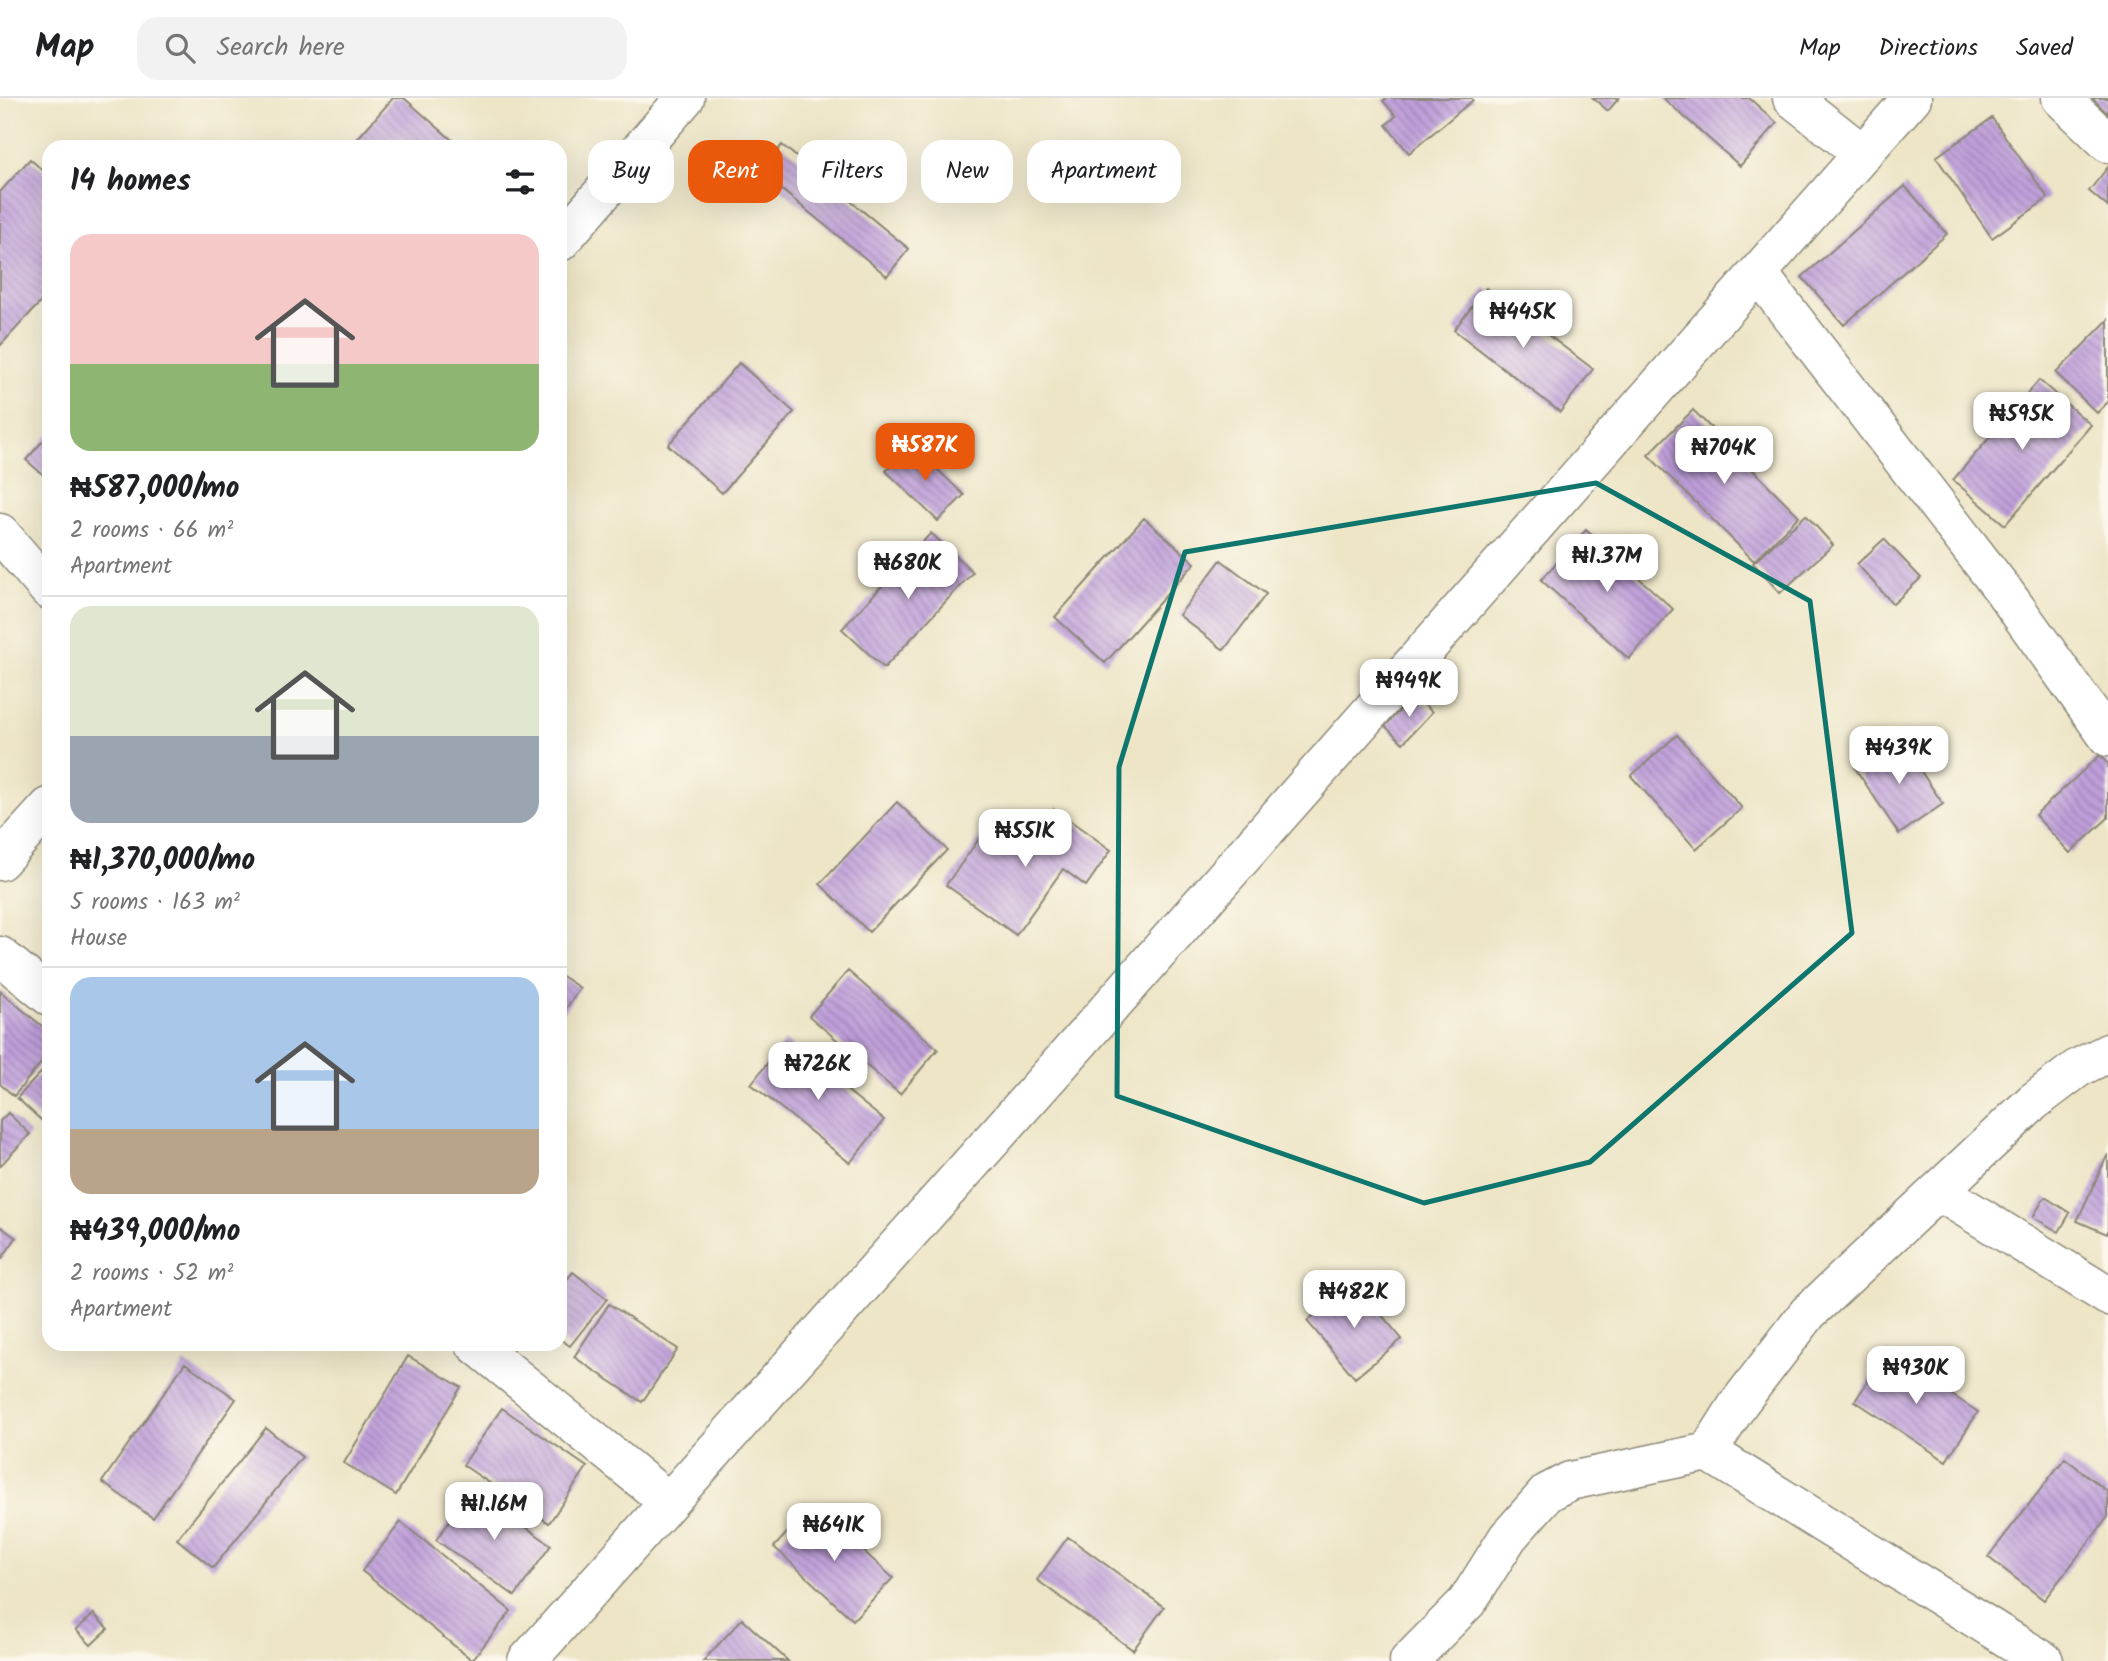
<!DOCTYPE html>
<html lang="en">
<head>
<meta charset="utf-8">
<style>
	:root { --surface:#fff; --page:#f2f2f2; --text:#202124; --muted:#757577; --line:#e0e0e0; --accent:#ea580c }
	body { margin:0; font-family:Kalam,sans-serif; background:var(--page); color:var(--text); height:100vh; display:flex; flex-direction:column; font-size:26px; white-space:nowrap }
	* { box-sizing:border-box; margin:0 }
	p { font-size:23px; color:var(--muted) }
	.icon { flex:none; width:38px; height:38px; fill:none; stroke:currentColor; stroke-width:2; stroke-linecap:round; stroke-linejoin:round }
	.map { position:relative; flex:1; overflow:hidden }
	.details { position:absolute; left:42px; top:42px; width:525px; height:1211px; display:flex; flex-direction:column; background:var(--surface); border-radius:21px; box-shadow:0 7px 28px #0002 }
	.details>* { flex:none }
	.hud { position:absolute; left:588px; top:42px; width:665px; height:63px; display:flex; gap:14px }
	.price { position:absolute; translate:-50% -60px; padding:0 16px; border-radius:14px; background:#fff; color:#222; font-size:23px; line-height:46px; filter:drop-shadow(0 2px 4px #0008) }
	.price::after { content:''; position:absolute; left:50%; top:42px; width:21px; height:16px; margin-left:-10px; background:inherit; clip-path:polygon(0 0,100% 0,50% 100%) }
	.price.selected { background:var(--accent); color:#fff }
	ul { padding:0; list-style:none }
	li { display:grid; align-content:center; gap:14px; height:371px; padding:0 28px }
	li+li { border-top:2px solid var(--line) }
	li span { display:grid; place-items:center; height:217px; border-radius:21px; color:#555 }
	li>.icon { margin-inline-start:auto }
	span .icon { width:126px; height:126px; fill:#fffc; stroke-width:1 }
	li b { font-size:30px }
	h2 { display:flex; justify-content:space-between; align-items:center; height:84px; padding:0 28px; font-size:30px }
	.pill { padding:0 24px; border-radius:21px; background:var(--surface); box-shadow:0 7px 28px #0002; font-size:24px; line-height:63px }
	.pill.selected { background:var(--accent); color:#fff }
	header { display:flex; align-items:center; gap:42px; box-sizing:border-box; height:98px; padding:0 35px; background:var(--surface); border-bottom:2px solid var(--line) }
	header strong { font-size:33px }
	nav { display:flex; gap:38px; margin-inline-start:auto; font-size:24px }
	.search { width:490px; height:63px; background:var(--page); display:flex; align-items:center; gap:18px; box-sizing:border-box; padding:0 24px; border-radius:21px; color:var(--muted); font-size:26px }
	.map>svg:first-child { display:block }
	.building { fill:url(#building-back-hatch) }
	.lines { fill:none; stroke-linecap:round; stroke-linejoin:round }
	.minor-casing { stroke:#8c8878; stroke-width:41 }
	.minor { stroke:#fff; stroke-width:38 }
	.marked { fill:none; stroke:#0f766e; stroke-width:5; stroke-linejoin:round }
</style>
</head>
<body>
<header>
<strong>Map</strong>
<div class="search"><svg class="icon" aria-label="search" viewBox="0 0 24 24"><circle cx="10" cy="10" r="6"/><path d="M15 15l6 6"/></svg>Search here</div>
<nav><a>Map</a><a>Directions</a><a>Saved</a></nav>
</header>
<div class="map">
<svg width="2108" height="1563" viewBox="0 0 2108 1563">
	<defs>
		<pattern id="building-back-hatch" width="6" height="6" patternUnits="userSpaceOnUse" patternTransform="scale(1.75)"><rect width="6" height="6" fill="#bf9fda"/><path d="M-1 5l2 2M0 0l6 6M5-1l2 2" fill="none" stroke="#9b82b1"/></pattern>
	</defs>
	<rect width="100%" height="100%" fill="#fbf7ec"/>
	<filter id="ink" filterUnits="userSpaceOnUse"><feTurbulence type="fractalNoise" baseFrequency=".0143" numOctaves="2"/><feDisplacementMap in="SourceGraphic" scale="14" xChannelSelector="R" yChannelSelector="G"/><feConvolveMatrix kernelMatrix="1 2 1 2 8 2 1 2 1" color-interpolation-filters="sRGB"/></filter>
	<filter id="wash" filterUnits="userSpaceOnUse"><feTurbulence type="fractalNoise" baseFrequency=".00686" numOctaves="4" result="noise"/><feDisplacementMap in="SourceGraphic" scale="28" xChannelSelector="R" yChannelSelector="G"/><feGaussianBlur stdDeviation="1.57" result="paint"/><feColorMatrix in="noise" values="0 0 0 0 0 0 0 0 0 0 0 0 0 0 0 0 0 1.4 0 .05"/><feComposite in="paint" operator="in"/></filter>
	<g filter="url(#wash)">
		<rect width="100%" height="100%" fill="#ede5c6"/>
		<g id="blocks">
			<path class="building" d="M393,0H404L460,49H350Z
				M1387,0H1471L1473,2L1409,55L1386,27L1396,18L1383,3Z
				M1593,0H1619L1608,13Z
				M1663,0H1749L1777,25L1740,68Z
				M2092,0H2108V16Z
				M1992,20L2048,100L1992,140L1936,59Z
				M782,47L909,151L887,178L760,74Z
				M30,61L49,78V199L47,197L0,248V94Z
				M2108,69V109L2089,93Z
				M1905,88L1947,136L1844,227L1802,179Z
				M1486,190L1593,271L1560,314L1454,232Z
				M2108,222V304L2097,315L2056,275Z
				M739,265L794,314L722,395L668,347Z
				M2039,282L2091,327L2005,427L1953,382Z
				M1693,312L1799,418L1754,463L1648,357Z
				M49,336V382L26,362Z
				M912,347L964,397L938,423L886,373Z
				M1806,417L1833,447L1780,495L1753,465Z
				M1144,420L1195,465L1105,565L1055,519Z
				M1586,432L1673,511L1629,561L1541,482Z
				M931,435L973,474L884,570L842,531Z
				M1884,441L1921,480L1893,506L1857,466Z
				M1221,462L1266,496L1224,552L1179,517Z
				M1414,597L1432,614L1403,645L1385,628Z
				M1677,637L1742,710L1696,751L1631,678Z
				M1899,641L1943,706L1899,736L1855,670Z
				M2100,657L2108,666V720L2070,755L2035,717Z
				M897,704L947,752L869,834L820,786Z
				M1054,711L1111,752L1086,788L1063,771L1016,837L946,787L989,727L1025,752Z
				M848,873L938,951L900,996L809,918Z
				M560,877L580,890L560,919Z
				M0,893L49,934V955L14,998L0,986Z
				M785,943L884,1022L850,1065L751,986Z
				M49,966V1013L41,1022L17,1000Z
				M8,1015L30,1036L0,1068V1023Z
				M2108,1056V1134L2107,1136L2077,1123Z
				M2045,1099L2070,1115L2059,1134L2033,1119Z
				M0,1128L16,1140L0,1163Z
				M573,1174L607,1201L570,1248L560,1241V1190Z
				M1354,1184L1402,1241L1355,1280L1307,1223Z
				M609,1206L678,1251L642,1304L574,1259Z
				M1887,1254L1978,1314L1946,1363L1855,1303Z
				M408,1258L461,1289L396,1397L344,1365Z
				M185,1265L236,1301L153,1420L102,1384Z
				M502,1310L587,1369L549,1425L463,1367Z
				M266,1330L302,1359L213,1470L177,1441Z
				M2065,1360L2108,1394V1419L2044,1502L1988,1459Z
				M472,1391L551,1447L515,1498L436,1442Z
				M809,1411L818,1418L821,1414L893,1480L853,1522L774,1449Z
				M401,1424L511,1513L472,1562L362,1473Z
				M1068,1439L1164,1509L1133,1552L1037,1482Z
				M94,1516L108,1531L91,1547L76,1532Z
				M742,1521L788,1563H703Z"/>
		</g>
	</g>
	<g filter="url(#ink)">
		<use href="#blocks" fill-opacity="0" stroke="#8c8878" stroke-width="2"/>
		<g class="lines">
			<g class="minor-casing">
				<path id="minor" d="M1792,0L1863,56
					M2061,0L2108,45
					M560,144L685,0
					M1758,175L2003,492L2108,639
					M0,435L49,492
					M0,763L49,709
					M0,858L49,898
					M1938,1093L2108,1198
					M475,1246L669,1404
					M1708,1354L2044,1563
					M527,1563L1051,976L1912,0
					M1409,1563L1467,1504L1508,1439L1547,1395L1570,1383L1708,1354L1739,1305L1808,1215L2033,1004L2078,970L2108,955"/>
			</g>
			<use href="#minor" class="minor"/>
		</g>
	</g>
	<path class="marked" d="M1596,385L1810,503L1852,835L1590,1064L1424,1105L1117,998L1119,669L1185,454Z"/>
</svg>
<b class="price" style="left:1523px;top:252px">₦445K</b>
<b class="price" style="left:2022px;top:354px">₦595K</b>
<b class="price selected" style="left:925px;top:385px">₦587K</b>
<b class="price" style="left:1724px;top:388px">₦704K</b>
<b class="price" style="left:1607px;top:496px">₦1.37M</b>
<b class="price" style="left:908px;top:503px">₦680K</b>
<b class="price" style="left:1409px;top:621px">₦949K</b>
<b class="price" style="left:1899px;top:688px">₦439K</b>
<b class="price" style="left:1025px;top:771px">₦551K</b>
<b class="price" style="left:818px;top:1004px">₦726K</b>
<b class="price" style="left:1354px;top:1232px">₦482K</b>
<b class="price" style="left:1916px;top:1308px">₦930K</b>
<b class="price" style="left:494px;top:1444px">₦1.16M</b>
<b class="price" style="left:834px;top:1465px">₦641K</b>
<div class="hud">
<a class="pill">Buy</a>
<a class="pill selected">Rent</a>
<a class="pill">Filters</a>
<a class="pill">New</a>
<a class="pill">Apartment</a>
</div>
<section class="details">
<h2>14 homes<svg class="icon" aria-label="filters" viewBox="0 0 24 24"><path d="M4 7h16M4 17h16"/><circle cx="9" cy="7" r="2"/><circle cx="15" cy="17" r="2"/></svg></h2>
<ul>
<li><span style="background:linear-gradient(#f6c9c9 60%,#8fb573 0)"><svg class="icon" aria-label="home" viewBox="0 0 24 24"><path d="M3 11l9-7 9 7M6 9v11h12V9"/></svg></span><div><b>₦587,000/mo</b><p>2 rooms · 66 m²</p><p>Apartment</p></div></li>
<li><span style="background:linear-gradient(#dfe7d0 60%,#9aa5b1 0)"><svg class="icon" aria-label="home" viewBox="0 0 24 24"><path d="M3 11l9-7 9 7M6 9v11h12V9"/></svg></span><div><b>₦1,370,000/mo</b><p>5 rooms · 163 m²</p><p>House</p></div></li>
<li><span style="background:linear-gradient(#a9c7e8 70%,#b9a48a 0)"><svg class="icon" aria-label="home" viewBox="0 0 24 24"><path d="M3 11l9-7 9 7M6 9v11h12V9"/></svg></span><div><b>₦439,000/mo</b><p>2 rooms · 52 m²</p><p>Apartment</p></div></li>
</ul>
</section>
</div>
</body>
</html>
